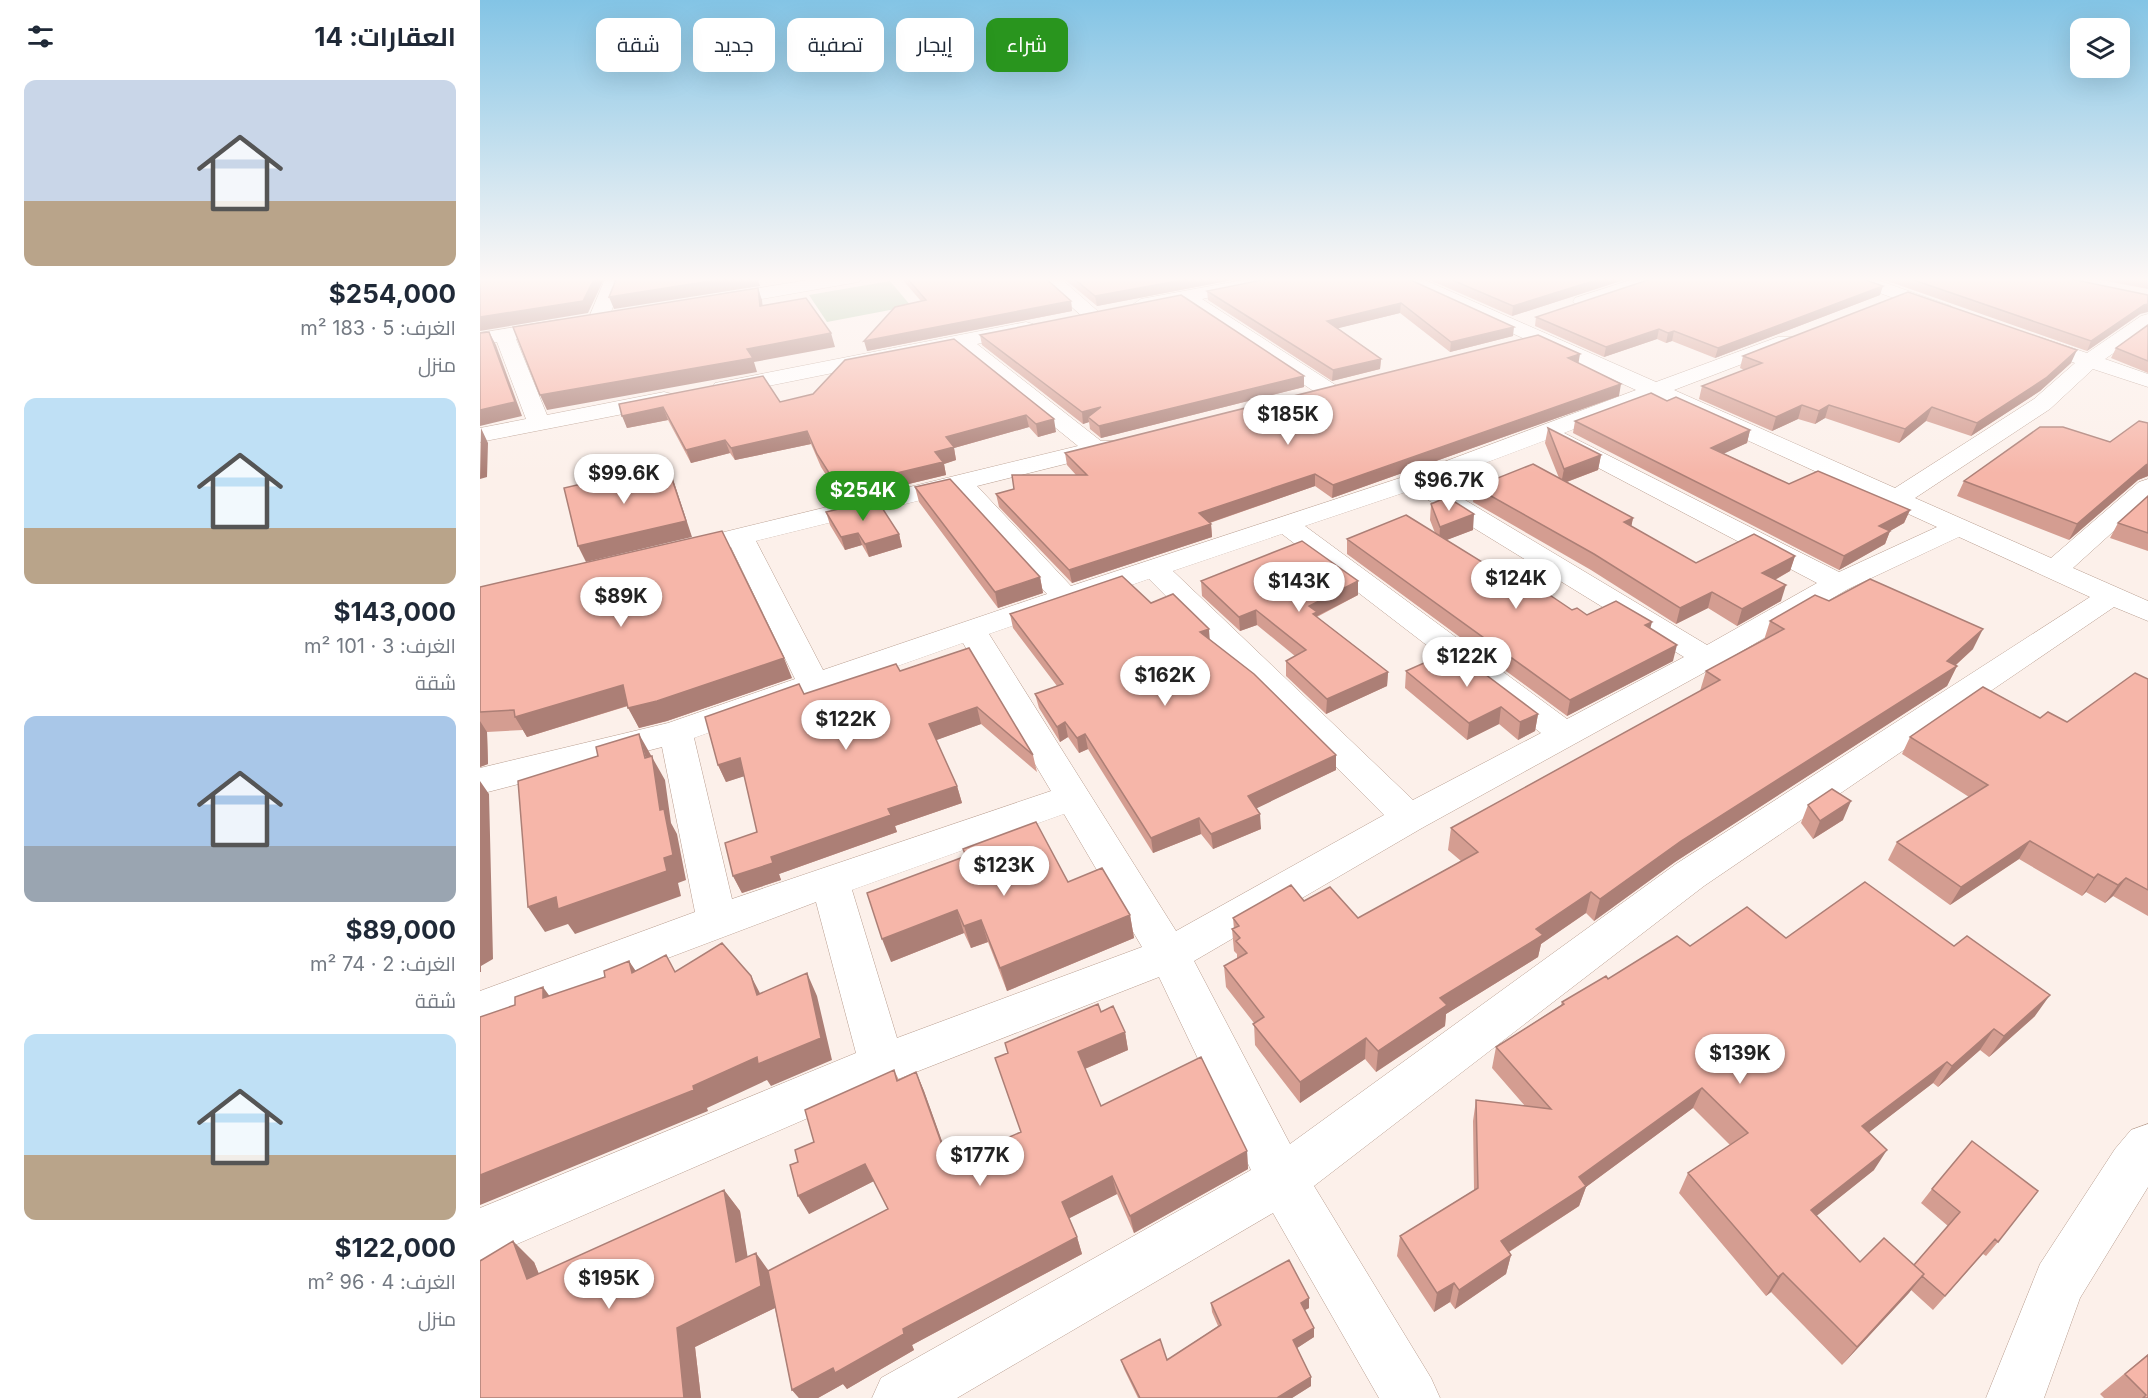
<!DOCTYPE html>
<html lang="ar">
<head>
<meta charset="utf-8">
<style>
	:root { --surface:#fff; --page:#f2f2f3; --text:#1f2937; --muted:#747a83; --accent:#29951e }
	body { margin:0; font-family:Inter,Cairo,sans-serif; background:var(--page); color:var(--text); direction:rtl; height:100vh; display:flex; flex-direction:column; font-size:22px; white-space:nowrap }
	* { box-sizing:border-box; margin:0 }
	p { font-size:20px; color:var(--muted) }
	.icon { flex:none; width:33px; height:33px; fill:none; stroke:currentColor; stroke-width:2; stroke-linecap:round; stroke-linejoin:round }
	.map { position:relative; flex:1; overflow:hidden; direction:ltr }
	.side { display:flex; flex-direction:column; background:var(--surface); width:480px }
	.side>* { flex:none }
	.banner { position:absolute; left:18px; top:18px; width:570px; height:54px; direction:rtl; display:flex; gap:12px }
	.controls { position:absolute; left:1590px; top:18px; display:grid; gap:12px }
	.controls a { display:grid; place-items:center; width:60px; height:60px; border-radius:12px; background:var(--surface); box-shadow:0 6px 24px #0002; font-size:30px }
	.price { position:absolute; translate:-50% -51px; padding:0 14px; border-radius:21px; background:#fff; color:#222; font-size:20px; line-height:39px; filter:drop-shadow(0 2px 3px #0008) }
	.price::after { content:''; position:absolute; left:50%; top:36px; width:18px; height:14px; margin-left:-9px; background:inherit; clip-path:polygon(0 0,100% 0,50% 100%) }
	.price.selected { background:var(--accent); color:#fff }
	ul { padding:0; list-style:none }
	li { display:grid; align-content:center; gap:12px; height:318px; padding:0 24px }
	li span { display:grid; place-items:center; height:186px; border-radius:12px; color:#555 }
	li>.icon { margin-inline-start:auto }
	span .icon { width:108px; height:108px; fill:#fffc; stroke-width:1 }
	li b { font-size:26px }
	h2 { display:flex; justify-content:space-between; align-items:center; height:72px; padding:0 24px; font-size:26px }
	.pill { padding:0 21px; border-radius:12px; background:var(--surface); box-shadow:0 6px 24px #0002; font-size:21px; line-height:54px }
	.pill.selected { background:var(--accent); color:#fff }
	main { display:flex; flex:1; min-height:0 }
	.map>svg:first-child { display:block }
	.green { fill:#acc9a6 }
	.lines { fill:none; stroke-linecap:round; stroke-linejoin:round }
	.minor-casing { stroke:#b89d8f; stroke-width:1 }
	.minor { fill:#fff; fill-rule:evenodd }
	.wall { fill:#d49d91 }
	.shaded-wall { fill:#ac7f76 }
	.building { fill:#f6b6a9; stroke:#ac7f76; stroke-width:1.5 }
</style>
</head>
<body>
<main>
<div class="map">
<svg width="1668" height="1398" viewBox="0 0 1668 1398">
	<rect width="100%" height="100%" fill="#fcf0ea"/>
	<path class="green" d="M410,281L431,306L347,322L329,295Z"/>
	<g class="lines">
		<g class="minor-casing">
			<path id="minor" d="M126,277H144L128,320L118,326L108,320Z
				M347,277H387L378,282L236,307L227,301L236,295Z
				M559,277H579L621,314L618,318H604Z
				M779,277H815L806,282L722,299L857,386L860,391L857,396H841L702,303L661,311L652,305L661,299Z
				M915,277H938L1176,382L1298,337H1312L1315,341L1312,345L1194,390L1415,488L1554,399L1595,363L1545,345L1542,341L1545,337H1559L1607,353L1661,316L1668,314V329L1625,359L1668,374V387L1613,369L1570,409L1435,498L1571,558L1659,482L1668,479V500L1593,568L1668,601V621L1634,607L1224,886L834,1186L951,1378L960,1398H899L793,1213L477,1398H392L401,1378L771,1170L679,977L418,1079L0,1260V1208L376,1053L336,902L0,1029V991L215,912L182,747L0,794V768L188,723L315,679L251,547L205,558L195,556L191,550L195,544L598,446L477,348L243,395L235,393L232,388L235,383L546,322L553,324L556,328L553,332L497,344L621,441H637L641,446L637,451L497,486L591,586L926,476L1156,390L918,281ZM1175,398L1457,527L1359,572L1084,433ZM1069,439L1073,444L1337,583L1227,645L955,482ZM932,490L1204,657L1087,719L825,526ZM474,492L567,594L343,670L276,541ZM802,534L1061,733L933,800L693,571ZM1479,537L1610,597L1196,864L810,1144L714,961L942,828L1238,665L1368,589ZM669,579L904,815L696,931L509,634ZM483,643L571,791L252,899L214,738ZM584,814L662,947L417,1038L372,890Z
				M1160,277H1186L1183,281L1109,306L1102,308L1093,302L1095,298Z
				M1364,277H1389L1471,306L1474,310L1464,316L1457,314L1367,281Z
				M78,320L85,322L88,326L85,330L36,339L67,415L184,392L192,394L195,399L192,404L184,406L0,442V428L46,419L17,342L0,345V333Z
				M1668,1124V1187L1600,1298L1564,1398H1506L1560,1264L1635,1149L1651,1130Z"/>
		</g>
		<use href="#minor" class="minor"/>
	</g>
	<path class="wall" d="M420,277H564L591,301L592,311L387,351L441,301Z
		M582,277H768L617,306Z
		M924,277L1033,336L970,352L920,313L858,328L901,359L900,369L852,381L728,300L727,291Z
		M943,277H1153L1032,316Z
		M1396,277H1581L1660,314L1607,351Z
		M1606,277H1668V289Z
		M1400,295L1235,358L1192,341L1186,343L1177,339L1124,357L1055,326L1056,317Z
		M1668,325V373L1631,358L1636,348Z
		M500,335L824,387L621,438L610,429L609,422L603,424L502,345Z
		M474,339L576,432L558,437L549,427L474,448L476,460L464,464L466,475L362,500L341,467L331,444L255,460L250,453L211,463L188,420L147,428L139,404L300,402L333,394Z
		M1263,356L1591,363L1560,391L1491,436L1446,421L1419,443L1345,418L1335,424L1318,419L1292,431L1219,399L1222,386L1264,370L1260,368Z
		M1099,364L1139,396L852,498L835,486L730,523L731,524L732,537L592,583L519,507L516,494L534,489L596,475L587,465L585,453Z
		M1187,401L1270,430L1267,443L1243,453L1309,484L1430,510L1424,523L1410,531L1405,544L1359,570L1093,433L1095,421Z
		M1668,423V476L1658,480L1589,540L1477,496L1484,481L1630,442Z
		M1068,428L1121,455L1118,470L1087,482L1153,518L1151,526L1216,563L1315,556L1310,571L1295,580L1301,601L1257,626L1228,608L1196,624L1111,570L993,502L995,487L1079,478L1065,443Z
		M435,487L560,577L563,593L518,608L439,502Z
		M1668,496V551L1630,538L1638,523Z
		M951,504L993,530L966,540L1010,567L1092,610L1107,615L1170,628L1193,661L1087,716L867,554V539L955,533L950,520Z
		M346,512L419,534L422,547L389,557L382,545L365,550L350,525Z
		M721,581L878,595L837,617L908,672L907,686L846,714L806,676V661L815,656L777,625L760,631L722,596Z
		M0,587L312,678L187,721L159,728L148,706L47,737L43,730L7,732L8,764L0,767Z
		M1349,601L1493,649L1476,665L1477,666L1467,686L1195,862L1114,921L1106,913L1061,944L1058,957L966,1014L965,1026L896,1072L885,1059L820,1103L775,1045L774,1023L746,987L744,966L757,959V954L754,951L752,929H754L753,918L824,901L878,918L981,861L968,850L971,828L1220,691L1226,671L1284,640L1290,621Z
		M671,603L729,629V639L856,755V770L776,808L781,829L733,849L721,834L673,853L608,749L599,753L588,737L580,742L559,708L555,694L577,686L533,628L530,614Z
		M489,648L553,755L557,772L501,724L456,740L477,786L482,803L415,826L417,832L299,874L301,880L262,893L253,876L277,832L264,776L246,782L238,765L324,694L420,671Z
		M926,671L1058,714L1055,731L1038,740L1019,724L987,740L925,688Z
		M1668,679V916L1633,896L1625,903L1606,892L1602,896L1539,859L1470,905L1408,860L1417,842L1489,797L1422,754L1430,737L1560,718L1587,722Z
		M1328,805L1363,820L1333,839L1321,823Z
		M483,849L588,882L650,915L654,938L527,991L508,942L491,948L484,933L411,962L485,856Z
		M1306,938L1555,1016L1509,1057L1500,1050L1458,1087L1453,1083L1389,1132L1394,1170L1336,1216L1380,1262L1434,1265L1468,1226L1441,1203L1452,1189L1518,1242L1506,1256L1503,1254L1453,1310L1431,1290L1362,1365L1291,1292L1286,1296L1199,1193L1208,1173L1250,1145L1213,1108L1106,1187L1099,1206L1029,1252L1031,1255L1026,1274L975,1309L970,1302L954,1312L917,1256L920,1236L994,1190L993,1121L996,1100L1045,1106L1012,1068L1016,1047L1081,1005L1082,1002L1128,979L1210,946Z
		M621,1012L645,1032L648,1050L605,1069L621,1106L767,1151L768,1169L654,1233L637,1194L589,1218L597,1237L602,1254L432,1345L434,1350L367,1389L363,1384L338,1398H319L312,1390L295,1308L215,1347L221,1398H0L54,1262L59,1274L244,1190L260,1211L267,1257L289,1271L408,1209L394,1181L329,1214L318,1162L334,1142L414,1070L419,1080L436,1072L444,1091L473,1173L521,1149L541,1132L528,1053Z
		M731,1303L829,1308L825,1310L834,1337L817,1348L831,1377V1386L812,1398H658L644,1369L641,1360H687L738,1326L732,1312Z
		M1668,1354V1398H1624L1620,1394Z"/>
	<path class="shaded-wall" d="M115,277H125L108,313L0,331V317Z
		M255,277H277L280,286L134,309L129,297Z
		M719,277H768L617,306L615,296Z
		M1126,277H1153L1032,316L1033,306Z
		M1403,286L1400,295L1235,358L1238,348Z
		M278,288L282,300L284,319L280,306Z
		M591,301L592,311L387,351L384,341Z
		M921,303L920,313L847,331V321Z
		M1668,304V312L1660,314L1607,351L1611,341L1664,305Z
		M1034,327L1033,336L970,352L971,342Z
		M1179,329L1177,339L1124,357L1126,347Z
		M1194,331L1192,341L1186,343L1188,333Z
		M9,332L16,345L42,416L0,426V410Z
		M351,333L355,347L274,362L277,372L67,410L60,395L267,349Z
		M1597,350L1591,363L1560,391L1491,436L1497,423Z
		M1100,354L1098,366L1088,358Z
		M901,359L900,369L852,381L853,370Z
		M824,376V387L621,438L619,426Z
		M1141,384L1139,396L852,498L853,485Z
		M1322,405L1318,419L1292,431L1296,417Z
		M1349,405L1345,418L1335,424L1339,411Z
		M183,407L188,420L147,428L142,416Z
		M621,407L608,417L609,422L603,424L602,412Z
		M1452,407L1446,421L1419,443L1425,429Z
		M546,415L549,427L474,448L476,460L464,464L466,475L362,500L358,487L455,452L466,437Z
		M574,419L576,432L558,437L556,424Z
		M1,428L8,443L7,477L0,479Z
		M1270,430L1267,443L1228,461L1231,448Z
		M327,431L331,444L255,460L251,448Z
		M245,440L250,453L211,463L206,450Z
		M1121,455L1118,470L1081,484L1084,469Z
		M1668,456V476L1658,480L1589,540L1597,524Z
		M187,464L193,479L212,537L106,562L98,546Z
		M835,474V486L720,526L719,513Z
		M1430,510L1424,523L1394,540L1399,526Z
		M994,514L993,530L959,543L960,527Z
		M1153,518L1150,533L1144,522Z
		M731,524L732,537L592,583L589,570Z
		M1410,531L1405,544L1359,570L1364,556Z
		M378,533L382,545L365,550L361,537Z
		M419,534L422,547L389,557L385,544Z
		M1315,556L1310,571L1278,589L1282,573Z
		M560,577L563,593L518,608L515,592Z
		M878,581V595L837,616L833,628L829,606Z
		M1306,585L1301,601L1257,626L1262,609Z
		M1232,592L1228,608L1196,624L1200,608Z
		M776,610L777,625L760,631L759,617Z
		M1172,622L1168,637L1165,625Z
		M729,629L730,643L720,632Z
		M1503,629L1493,649L1469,671L1477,666L1467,686L1195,862L1114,921L1120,899L1201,841L1467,661Z
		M1197,645L1193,661L1087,716L1090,700Z
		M304,658L312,678L187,721L159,728L148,708Z
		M908,672L907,686L846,714L847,699Z
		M143,685L153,704L47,737L35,717Z
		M497,707L501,724L454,741L449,724Z
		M1021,707L1019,724L987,740L989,723Z
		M1058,714L1055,731L1038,740L1040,722Z
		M0,721L7,732L8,764L0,767Z
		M585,722L588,737L580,742L577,727Z
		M159,734L185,780L191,823L197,834L206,880L198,883L201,896L95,934L88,924L65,932L48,907L184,858L180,810Z
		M605,734L608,749L599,753L597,738Z
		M856,755V770L769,812L768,796Z
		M260,758L268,775L246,782L238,765Z
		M0,781L9,794L13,959L1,966V972H0Z
		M477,786L482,803L415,826L417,832L299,874L301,880L262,893L253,876L291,857L408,809Z
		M1371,801L1363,820L1333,839L1340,821Z
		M780,814L781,829L733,849L731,834Z
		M719,818L721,834L673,853L671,838Z
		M1550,841L1539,859L1470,905L1481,887Z
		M1618,874L1606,892L1602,896L1614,878Z
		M1646,878L1633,896L1625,903L1638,885Z
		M1111,892L1106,913L1061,944L1058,957L966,1014L965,1026L896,1072L898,1051L960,998L1056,929Z
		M477,910L484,933L411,962L402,939Z
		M650,915L654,938L527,991L520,968Z
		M501,920L508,942L491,948L484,926Z
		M149,961L164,983L152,973Z
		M327,973L337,996L352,1060L291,1086L287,1080L227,1108L228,1111L0,1205V1175L213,1086Z
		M271,976L283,999L277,995Z
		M63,987L79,1009L63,998Z
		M1570,995L1555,1016L1509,1057L1524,1036Z
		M1514,1029L1500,1050L1458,1087L1472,1066Z
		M645,1032L648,1050L602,1070L598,1052Z
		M886,1038L885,1059L820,1103V1082Z
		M1467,1062L1453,1083L1370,1147L1382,1126Z
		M436,1072L444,1091L480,1191L472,1173Z
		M1222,1088L1213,1108L1106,1187L1099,1206L1016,1260L1021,1241L1099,1177Z
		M1407,1150L1394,1170L1319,1230L1331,1210Z
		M767,1151L768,1169L654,1233L650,1216Z
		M385,1164L394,1181L329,1214L318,1196Z
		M632,1176L637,1194L588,1219L582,1202Z
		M244,1190L260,1211L272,1283L256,1262Z
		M597,1237L602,1254L432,1345L434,1350L367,1389L363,1384L338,1398H319L312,1390L423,1329Z
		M33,1241L54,1262L69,1299L47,1279Z
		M276,1253L291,1274L297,1307L215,1347L221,1398H204L197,1328Z
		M1031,1255L1026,1274L975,1309L979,1290Z
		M1303,1273L1291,1292L1286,1296L1298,1277Z
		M1444,1274L1429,1293L1362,1365L1377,1347Z
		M974,1283L970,1302L954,1312L957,1293Z
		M829,1298V1308L821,1312V1303Z
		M834,1328V1337L814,1350L813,1340Z
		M831,1377V1386L812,1398H797Z"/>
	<path class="building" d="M0,277H115L103,301L0,317Z
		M137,277H255L129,297Z
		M426,277H564L591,301L384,341L415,307L446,300Z
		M592,277H719L615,296Z
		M797,277H924L1034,327L971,342L921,303L847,321L901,359L853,370L727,291Z
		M965,277H1126L1033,306Z
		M1177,277H1377L1403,286L1238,348L1194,331L1188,333L1179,329L1126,347L1056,317Z
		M1425,277H1581L1668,295V304L1664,305L1611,341Z
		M278,288L280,306L326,298L351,333L267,349L273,358L60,395L33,327Z
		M1428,292L1597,350L1566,378L1497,423L1452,407L1425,429L1349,405L1339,411L1322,405L1296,417L1222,386L1282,363L1263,356Z
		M701,295L824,376L619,426L608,417L621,407L602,412L500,335Z
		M1668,325V361L1636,348Z
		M9,332L35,402L0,410V333Z
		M1058,335L1100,354L1088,358L1141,384L853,485L835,474L719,513L731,524L589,570L516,494L534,489L532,475H607L585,453Z
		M474,339L574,419L556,424L546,415L466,437L474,447L455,452L463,462L358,487L337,454L327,431L251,448L245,440L206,450L183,407L142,416L139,404L283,376L300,402L333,394L365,360Z
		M1171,393L1187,401L1196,397L1270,430L1231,448L1309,484L1338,471L1430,510L1399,526L1410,531L1364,556L1095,421Z
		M1659,421L1668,423V464L1666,465L1597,524L1484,481L1560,427H1583L1630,442Z
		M1068,428L1121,455L1084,469Z
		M187,464L206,521L98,546L84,488Z
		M1053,464L1153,518L1144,522L1216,563L1274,534L1315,556L1282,573L1306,585L1262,609L1232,592L1200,608L1114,554L995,487Z
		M470,479L560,577L515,592L435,487Z
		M1668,496V533L1638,523Z
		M967,497L994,514L960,527L951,504Z
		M397,500L419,534L385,544L378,533L361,537L346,512Z
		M926,515L1010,567L1021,562L1092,610L1097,608L1107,615L1136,601L1172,622L1165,625L1197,645L1090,700L867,539Z
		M242,531L304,658L177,701L148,708L143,685L35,717L34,710L0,712V587Z
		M822,541L878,581L829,606L837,612L833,614L908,672L847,699L806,661L826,650L776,610L759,617L721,581Z
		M642,576L671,603L693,594L729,629L720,632L774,674L856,755L768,796L780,814L731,834L719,818L671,838L605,734L597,738L585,722L577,727L555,694L583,684L530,614Z
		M1390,579L1503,629L1467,661L1477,666L1201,841L1120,899L1111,892L1056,929L1063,935L960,998L967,1005L898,1051L886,1038L820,1082L773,1024L784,1017L744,966L767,953L756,941L760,938L752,929L759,926L753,918L811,885L824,901L850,887L878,918L998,852L971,828L1240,680L1226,671L1304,629L1290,621L1335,595L1349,601Z
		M489,648L553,755L497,707L449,724L477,786L408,809L411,815L291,857L293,863L253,876L245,843L277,832L260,758L238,765L225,717L319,684L324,694L416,664L420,671Z
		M973,650L1058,714L1040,722L1021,707L989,723L926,671Z
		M1655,673L1668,679V890L1646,878L1638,885L1618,874L1614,878L1550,841L1481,887L1417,842L1508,785L1430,737L1503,687L1560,718L1568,712L1587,722Z
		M159,734L165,758L172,756L180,810L184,809L193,855L184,858L187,871L78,909L76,897L48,907L38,781L118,756L116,747Z
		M1352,789L1371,801L1340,821L1328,805Z
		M556,822L588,882L622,868L650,915L520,968L501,920L484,926L477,910L402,939L387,893L486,856L483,849Z
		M1385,882L1474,946L1487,936L1570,995L1524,1036L1514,1029L1472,1066L1467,1062L1382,1126L1407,1150L1331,1210L1380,1262L1404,1238L1444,1274L1377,1347L1303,1273L1298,1277L1208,1173L1268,1133L1222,1088L1099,1177L1106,1186L1021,1241L1031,1255L979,1290L974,1283L957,1293L920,1236L998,1188L996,1100L1071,1109L1016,1047L1084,1004L1082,1002L1126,976L1128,979L1197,936L1210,946L1267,907L1306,938Z
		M242,943L271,976L277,995L327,973L341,1038L278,1064L277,1057L213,1086L214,1090L0,1175V1017L35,1005V997L63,987V998L125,977L124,971L149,961L152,973L186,955L195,972Z
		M618,1004L621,1012L633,1006L645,1032L598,1052L621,1106L721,1057L767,1151L650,1216L632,1176L582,1202L597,1237L423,1329L424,1334L355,1373L353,1368L312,1390L288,1271L408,1209L385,1164L318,1196L310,1165L318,1162L315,1150L334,1142L325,1110L414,1070L417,1081L436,1072L472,1173L521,1149L518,1142L541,1132L515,1058L528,1053L525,1043Z
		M1492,1141L1558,1191L1518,1242L1515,1239L1465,1296L1442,1276L1444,1274L1434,1265L1480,1212L1452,1189Z
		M244,1190L256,1262L276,1253L281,1286L197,1328L204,1398H0V1261L33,1241L47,1279Z
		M809,1260L829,1298L821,1303L834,1328L813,1340L831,1377L797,1398H660L641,1360L680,1339L687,1360L741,1325L731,1303Z
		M1668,1355V1398H1663L1666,1395L1645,1374Z"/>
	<linearGradient id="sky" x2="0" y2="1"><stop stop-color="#83c4e5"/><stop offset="0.59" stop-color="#fef8f6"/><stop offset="1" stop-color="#fef8f6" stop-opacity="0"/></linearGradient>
	<rect width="1668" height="473" fill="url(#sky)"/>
</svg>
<div class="controls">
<a><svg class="icon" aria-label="layers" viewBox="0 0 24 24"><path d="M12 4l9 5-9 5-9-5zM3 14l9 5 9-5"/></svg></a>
</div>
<b class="price" style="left:808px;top:446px">$185K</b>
<b class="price" style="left:144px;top:505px">$99.6K</b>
<b class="price" style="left:969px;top:512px">$96.7K</b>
<b class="price selected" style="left:383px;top:522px">$254K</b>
<b class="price" style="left:1036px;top:610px">$124K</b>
<b class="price" style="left:819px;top:613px">$143K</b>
<b class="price" style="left:141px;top:628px">$89K</b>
<b class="price" style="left:987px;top:688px">$122K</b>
<b class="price" style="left:685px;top:707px">$162K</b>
<b class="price" style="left:366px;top:751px">$122K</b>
<b class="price" style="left:524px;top:897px">$123K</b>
<b class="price" style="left:1260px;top:1085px">$139K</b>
<b class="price" style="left:500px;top:1187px">$177K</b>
<b class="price" style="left:129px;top:1310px">$195K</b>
<div class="banner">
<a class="pill selected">شراء</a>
<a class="pill">إيجار</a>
<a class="pill">تصفية</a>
<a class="pill">جديد</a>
<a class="pill">شقة</a>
</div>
</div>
<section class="side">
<h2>العقارات: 14<svg class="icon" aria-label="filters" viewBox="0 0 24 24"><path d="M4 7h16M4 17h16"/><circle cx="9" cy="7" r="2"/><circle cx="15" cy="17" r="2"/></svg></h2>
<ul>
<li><span style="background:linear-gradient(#c9d6e8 65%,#b9a48a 0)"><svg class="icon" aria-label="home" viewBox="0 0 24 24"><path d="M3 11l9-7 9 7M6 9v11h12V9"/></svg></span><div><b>$254,000</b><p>الغرف: 5 · 183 m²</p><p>منزل</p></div></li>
<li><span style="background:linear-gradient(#bfe0f5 70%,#b9a48a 0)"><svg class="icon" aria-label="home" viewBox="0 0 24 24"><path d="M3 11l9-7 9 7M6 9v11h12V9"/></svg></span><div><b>$143,000</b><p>الغرف: 3 · 101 m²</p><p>شقة</p></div></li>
<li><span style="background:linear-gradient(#a9c7e8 70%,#9aa5b1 0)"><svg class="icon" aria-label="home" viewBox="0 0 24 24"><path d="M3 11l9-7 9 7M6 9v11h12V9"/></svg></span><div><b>$89,000</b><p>الغرف: 2 · 74 m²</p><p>شقة</p></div></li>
<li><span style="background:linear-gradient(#bfe0f5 65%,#b9a48a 0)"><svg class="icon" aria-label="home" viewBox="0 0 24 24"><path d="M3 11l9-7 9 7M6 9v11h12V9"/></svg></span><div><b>$122,000</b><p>الغرف: 4 · 96 m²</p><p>منزل</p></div></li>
</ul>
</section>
</main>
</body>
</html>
